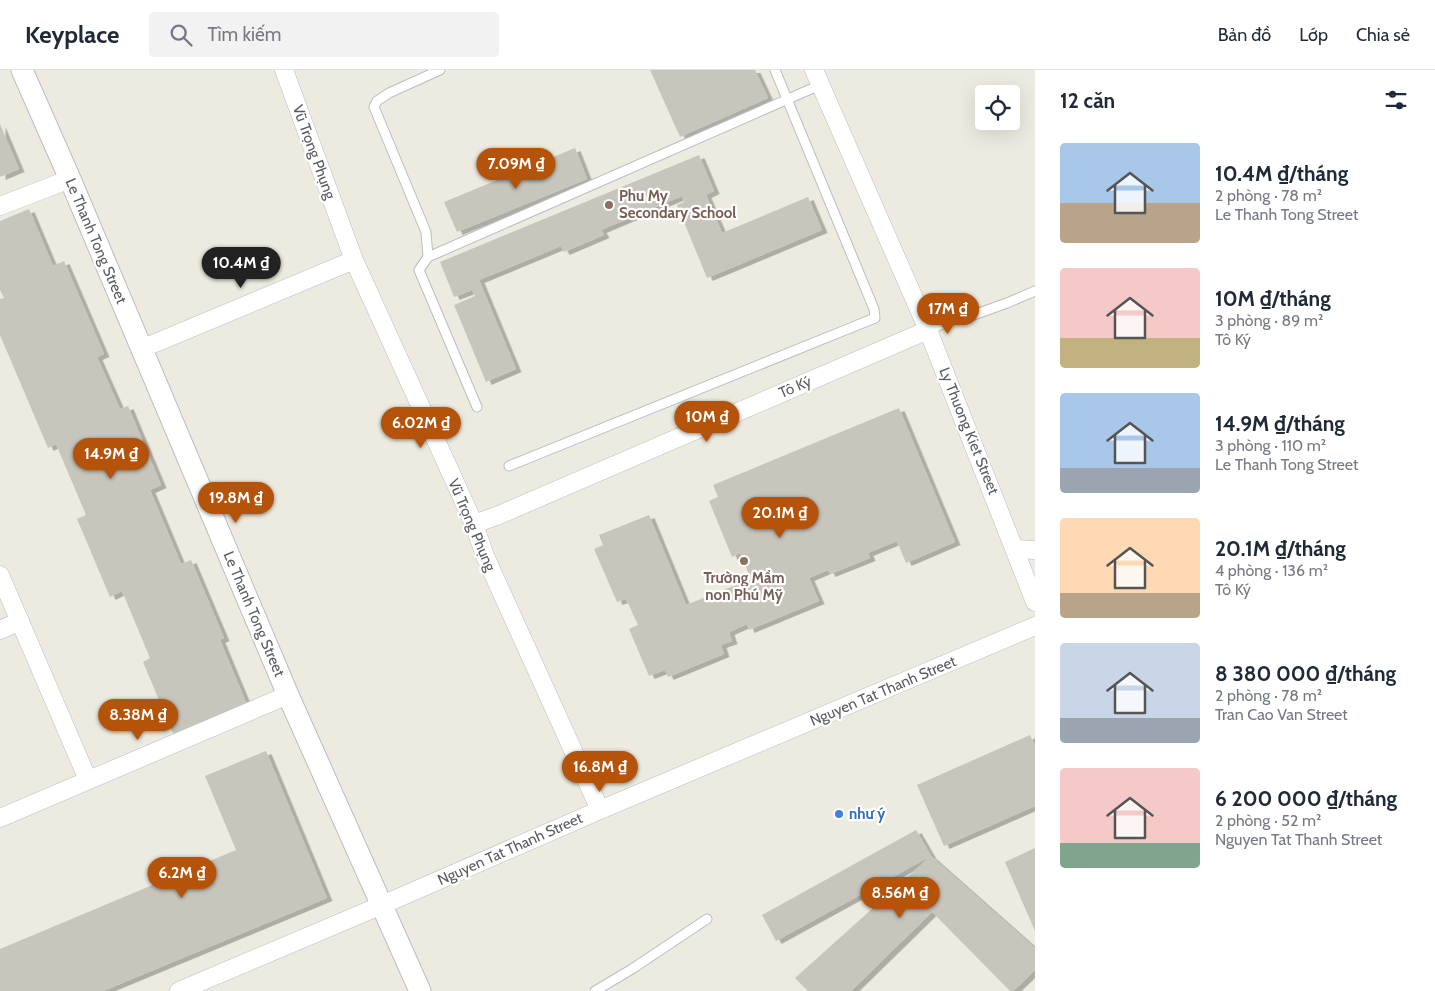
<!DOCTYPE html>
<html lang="vi">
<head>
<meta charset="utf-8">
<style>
	:root { --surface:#fff; --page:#f2f2f3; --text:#1f2937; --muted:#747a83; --line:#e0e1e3; --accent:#b45309 }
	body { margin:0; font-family:Cabin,sans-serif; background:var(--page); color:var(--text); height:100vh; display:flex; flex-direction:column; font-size:19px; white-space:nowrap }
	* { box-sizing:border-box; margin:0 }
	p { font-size:16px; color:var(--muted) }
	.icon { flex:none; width:28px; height:28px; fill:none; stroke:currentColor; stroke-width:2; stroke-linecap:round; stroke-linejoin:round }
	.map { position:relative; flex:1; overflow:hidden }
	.drawer { display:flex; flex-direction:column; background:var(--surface); width:400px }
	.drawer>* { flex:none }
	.buttons { position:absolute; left:975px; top:15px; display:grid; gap:10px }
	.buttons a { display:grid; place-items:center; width:45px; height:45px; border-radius:5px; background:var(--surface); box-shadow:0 5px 20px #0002; font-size:25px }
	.price { position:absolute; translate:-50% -42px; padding:0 11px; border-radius:18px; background:var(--accent); color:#fff; font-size:16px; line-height:32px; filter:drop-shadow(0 1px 2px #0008) }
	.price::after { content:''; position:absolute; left:50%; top:30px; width:15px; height:11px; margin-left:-8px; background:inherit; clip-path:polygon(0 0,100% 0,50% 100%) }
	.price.selected { background:#222; color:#fff }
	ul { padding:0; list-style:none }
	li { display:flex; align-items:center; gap:15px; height:125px; padding:0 25px }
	li span { display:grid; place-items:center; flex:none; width:140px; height:100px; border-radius:5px; color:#555 }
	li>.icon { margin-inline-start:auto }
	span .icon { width:60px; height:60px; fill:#fffc; stroke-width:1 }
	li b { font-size:21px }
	h2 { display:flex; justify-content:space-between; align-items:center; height:60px; padding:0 25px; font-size:21px }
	header { display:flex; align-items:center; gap:30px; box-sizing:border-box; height:70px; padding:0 25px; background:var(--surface); border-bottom:1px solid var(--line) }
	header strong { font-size:24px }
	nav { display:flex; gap:28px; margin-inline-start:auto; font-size:18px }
	.search { width:350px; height:45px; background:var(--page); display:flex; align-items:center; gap:12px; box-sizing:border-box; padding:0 18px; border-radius:5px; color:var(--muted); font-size:19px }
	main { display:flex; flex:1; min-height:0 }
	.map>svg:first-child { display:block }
	.building { fill:#c8c5bc; filter:url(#shadow) }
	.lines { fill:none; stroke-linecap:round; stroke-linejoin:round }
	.service-casing { stroke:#babcc3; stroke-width:11 }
	.minor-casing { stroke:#babcc3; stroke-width:19 }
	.tertiary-casing { stroke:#babcc3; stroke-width:23 }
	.service { stroke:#fff; stroke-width:9 }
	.minor { stroke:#fff; stroke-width:18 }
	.tertiary { stroke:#fff; stroke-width:21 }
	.education-dot { fill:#8d6e63; stroke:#fff; stroke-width:2 }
	.shop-dot { fill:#3f7fe0; stroke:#fff; stroke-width:2 }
	.labels { text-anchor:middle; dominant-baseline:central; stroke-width:4.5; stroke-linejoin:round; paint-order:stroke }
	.street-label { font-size:15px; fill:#585c62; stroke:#fff }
	.education-label { font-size:15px; font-weight:bold; fill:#785e54; stroke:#fff; text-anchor:start }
	.shop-label { font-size:15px; font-weight:bold; fill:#366cbe; stroke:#fff; text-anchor:start }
</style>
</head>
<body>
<header>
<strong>Keyplace</strong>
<div class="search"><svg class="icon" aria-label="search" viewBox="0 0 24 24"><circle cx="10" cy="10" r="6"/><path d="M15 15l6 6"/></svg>Tìm kiếm</div>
<nav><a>Bản đồ</a><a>Lớp</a><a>Chia sẻ</a></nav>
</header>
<main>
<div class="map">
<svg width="1035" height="921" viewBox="0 0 1035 921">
	<defs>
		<filter id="shadow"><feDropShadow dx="5.5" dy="3" stdDeviation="0" flood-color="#0004"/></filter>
	</defs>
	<rect width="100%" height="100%" fill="#edebdf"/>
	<path class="building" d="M650,0H755L768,28L680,67Z
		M0,54L19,99L0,107Z
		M575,78L587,109L457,162L444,132Z
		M699,85L714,121L706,125L722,163L808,127L822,160L707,208L677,135L684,132L682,126L601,160L604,165L564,182L561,176L479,210L516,299L486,312L454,235L475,226L472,220L454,227L440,192Z
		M29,139L53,196L64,191L104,284L97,287L120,339L128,336L161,415L150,420L181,494L191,490L224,568L220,570L247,635L174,666L143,592L150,588L122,521L110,527L77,449L86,445L56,374L48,378L0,265V229L4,228L0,220V151Z
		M899,338L955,472L906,493L897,471L868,483L870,488L830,504L828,500L809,508L819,531L749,560L747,554L729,562L732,571L721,575L724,584L668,607L665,600L649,606L629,559L638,555L626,529L617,532L594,479L603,475L599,465L649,445L686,535L751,509L740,483L732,487L709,431L718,427L713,415Z
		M1030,665L1035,676V736L944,776L917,715Z
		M266,681L327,828L103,921H0V879L236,780L205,706Z
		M916,760L931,786L1035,878V900L1013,921H1010L932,842L851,921H808L795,908L931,786L776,871L762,845Z
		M1035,778V861L1005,792Z"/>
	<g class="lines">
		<g class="service-casing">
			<path id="service" d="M440,0L389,23L377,31L374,37L426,162L428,187L419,200L477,337
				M428,187L820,15
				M928,260L955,249L968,247L1007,233L1035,221
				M509,396L875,248L874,239L775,0
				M595,921L632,899L707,849"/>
		</g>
		<g class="minor-casing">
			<path id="minor" d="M284,0L354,190L474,454L485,486L600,740
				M814,0L928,260L1035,532
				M0,136L70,109
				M141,279L354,190
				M474,454L499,445L928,260
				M1015,479L1035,480
				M0,505L88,710
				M0,560L20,551
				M0,748L288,625
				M179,921L382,835L600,740L1035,556"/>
		</g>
		<g class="tertiary-casing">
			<path id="tertiary" d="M22,0L70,109L288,625L420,921"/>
		</g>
		<use href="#service" class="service"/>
		<use href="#minor" class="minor"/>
		<use href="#tertiary" class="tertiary"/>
	</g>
	<g class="education-dot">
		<circle cx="609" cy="135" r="5"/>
		<circle cx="744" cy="491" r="5"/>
	</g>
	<circle class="shop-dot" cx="839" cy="744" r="5"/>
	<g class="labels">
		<g class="street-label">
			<text transform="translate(314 82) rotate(70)">Vũ Trọng Phụng</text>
			<text transform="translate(96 171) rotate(67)">Le Thanh Tong Street</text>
			<text transform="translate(795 317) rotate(-23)">Tô Ký</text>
			<text transform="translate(969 361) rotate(68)">Ly Thuong Kiet Street</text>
			<text transform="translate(472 455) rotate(67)">Vũ Trọng Phụng</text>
			<text transform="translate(254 544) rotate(67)">Le Thanh Tong Street</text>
			<text transform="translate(883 621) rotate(-23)">Nguyen Tat Thanh Street</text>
			<text transform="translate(510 779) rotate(-24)">Nguyen Tat Thanh Street</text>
		</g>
		<g class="education-label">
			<text x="619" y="126">Phu My<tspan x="619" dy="17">Secondary School</tspan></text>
			<text x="744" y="508" text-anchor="middle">Trường Mầm<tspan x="744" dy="17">non Phú Mỹ</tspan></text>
		</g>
		<g class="shop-label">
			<text x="849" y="744">như ý</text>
		</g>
	</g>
</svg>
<div class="buttons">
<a><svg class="icon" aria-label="locate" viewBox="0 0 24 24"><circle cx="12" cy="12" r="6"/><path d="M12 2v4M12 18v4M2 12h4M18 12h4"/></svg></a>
</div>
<b class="price" style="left:516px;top:120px">7.09M ₫</b>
<b class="price selected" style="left:241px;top:219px">10.4M ₫</b>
<b class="price" style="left:948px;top:265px">17M ₫</b>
<b class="price" style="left:707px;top:373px">10M ₫</b>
<b class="price" style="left:421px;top:379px">6.02M ₫</b>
<b class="price" style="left:111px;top:410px">14.9M ₫</b>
<b class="price" style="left:236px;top:454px">19.8M ₫</b>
<b class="price" style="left:780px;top:469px">20.1M ₫</b>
<b class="price" style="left:138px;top:671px">8.38M ₫</b>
<b class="price" style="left:600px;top:723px">16.8M ₫</b>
<b class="price" style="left:182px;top:829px">6.2M ₫</b>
<b class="price" style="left:900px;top:849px">8.56M ₫</b>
</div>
<section class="drawer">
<h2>12 căn<svg class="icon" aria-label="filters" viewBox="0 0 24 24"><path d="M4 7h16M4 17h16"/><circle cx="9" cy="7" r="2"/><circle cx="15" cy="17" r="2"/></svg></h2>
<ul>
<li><span style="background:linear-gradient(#a9c7e8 60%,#b9a48a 0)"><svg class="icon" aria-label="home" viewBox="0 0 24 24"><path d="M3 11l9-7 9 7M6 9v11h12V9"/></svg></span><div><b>10.4M ₫/tháng</b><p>2 phòng · 78 m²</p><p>Le Thanh Tong Street</p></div></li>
<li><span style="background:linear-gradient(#f6c9c9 70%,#c2b280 0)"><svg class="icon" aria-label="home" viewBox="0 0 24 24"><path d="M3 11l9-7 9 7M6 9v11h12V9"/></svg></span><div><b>10M ₫/tháng</b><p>3 phòng · 89 m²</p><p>Tô Ký</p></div></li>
<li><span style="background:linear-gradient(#a9c7e8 75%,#9aa5b1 0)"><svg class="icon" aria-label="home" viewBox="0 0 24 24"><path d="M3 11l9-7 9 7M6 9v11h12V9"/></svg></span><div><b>14.9M ₫/tháng</b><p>3 phòng · 110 m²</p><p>Le Thanh Tong Street</p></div></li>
<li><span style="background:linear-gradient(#ffd9b3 75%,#b9a48a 0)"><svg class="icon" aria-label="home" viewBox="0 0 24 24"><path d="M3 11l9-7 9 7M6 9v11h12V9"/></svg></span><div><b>20.1M ₫/tháng</b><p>4 phòng · 136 m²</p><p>Tô Ký</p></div></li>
<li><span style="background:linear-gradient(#c9d6e8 75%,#9aa5b1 0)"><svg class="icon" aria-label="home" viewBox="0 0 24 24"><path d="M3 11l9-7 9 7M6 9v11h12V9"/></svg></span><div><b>8 380 000 ₫/tháng</b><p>2 phòng · 78 m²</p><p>Tran Cao Van Street</p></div></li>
<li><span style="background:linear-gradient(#f6c9c9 75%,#7fa58c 0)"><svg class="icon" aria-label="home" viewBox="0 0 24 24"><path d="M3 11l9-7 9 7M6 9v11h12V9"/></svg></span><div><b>6 200 000 ₫/tháng</b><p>2 phòng · 52 m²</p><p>Nguyen Tat Thanh Street</p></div></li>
</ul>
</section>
</main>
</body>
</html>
